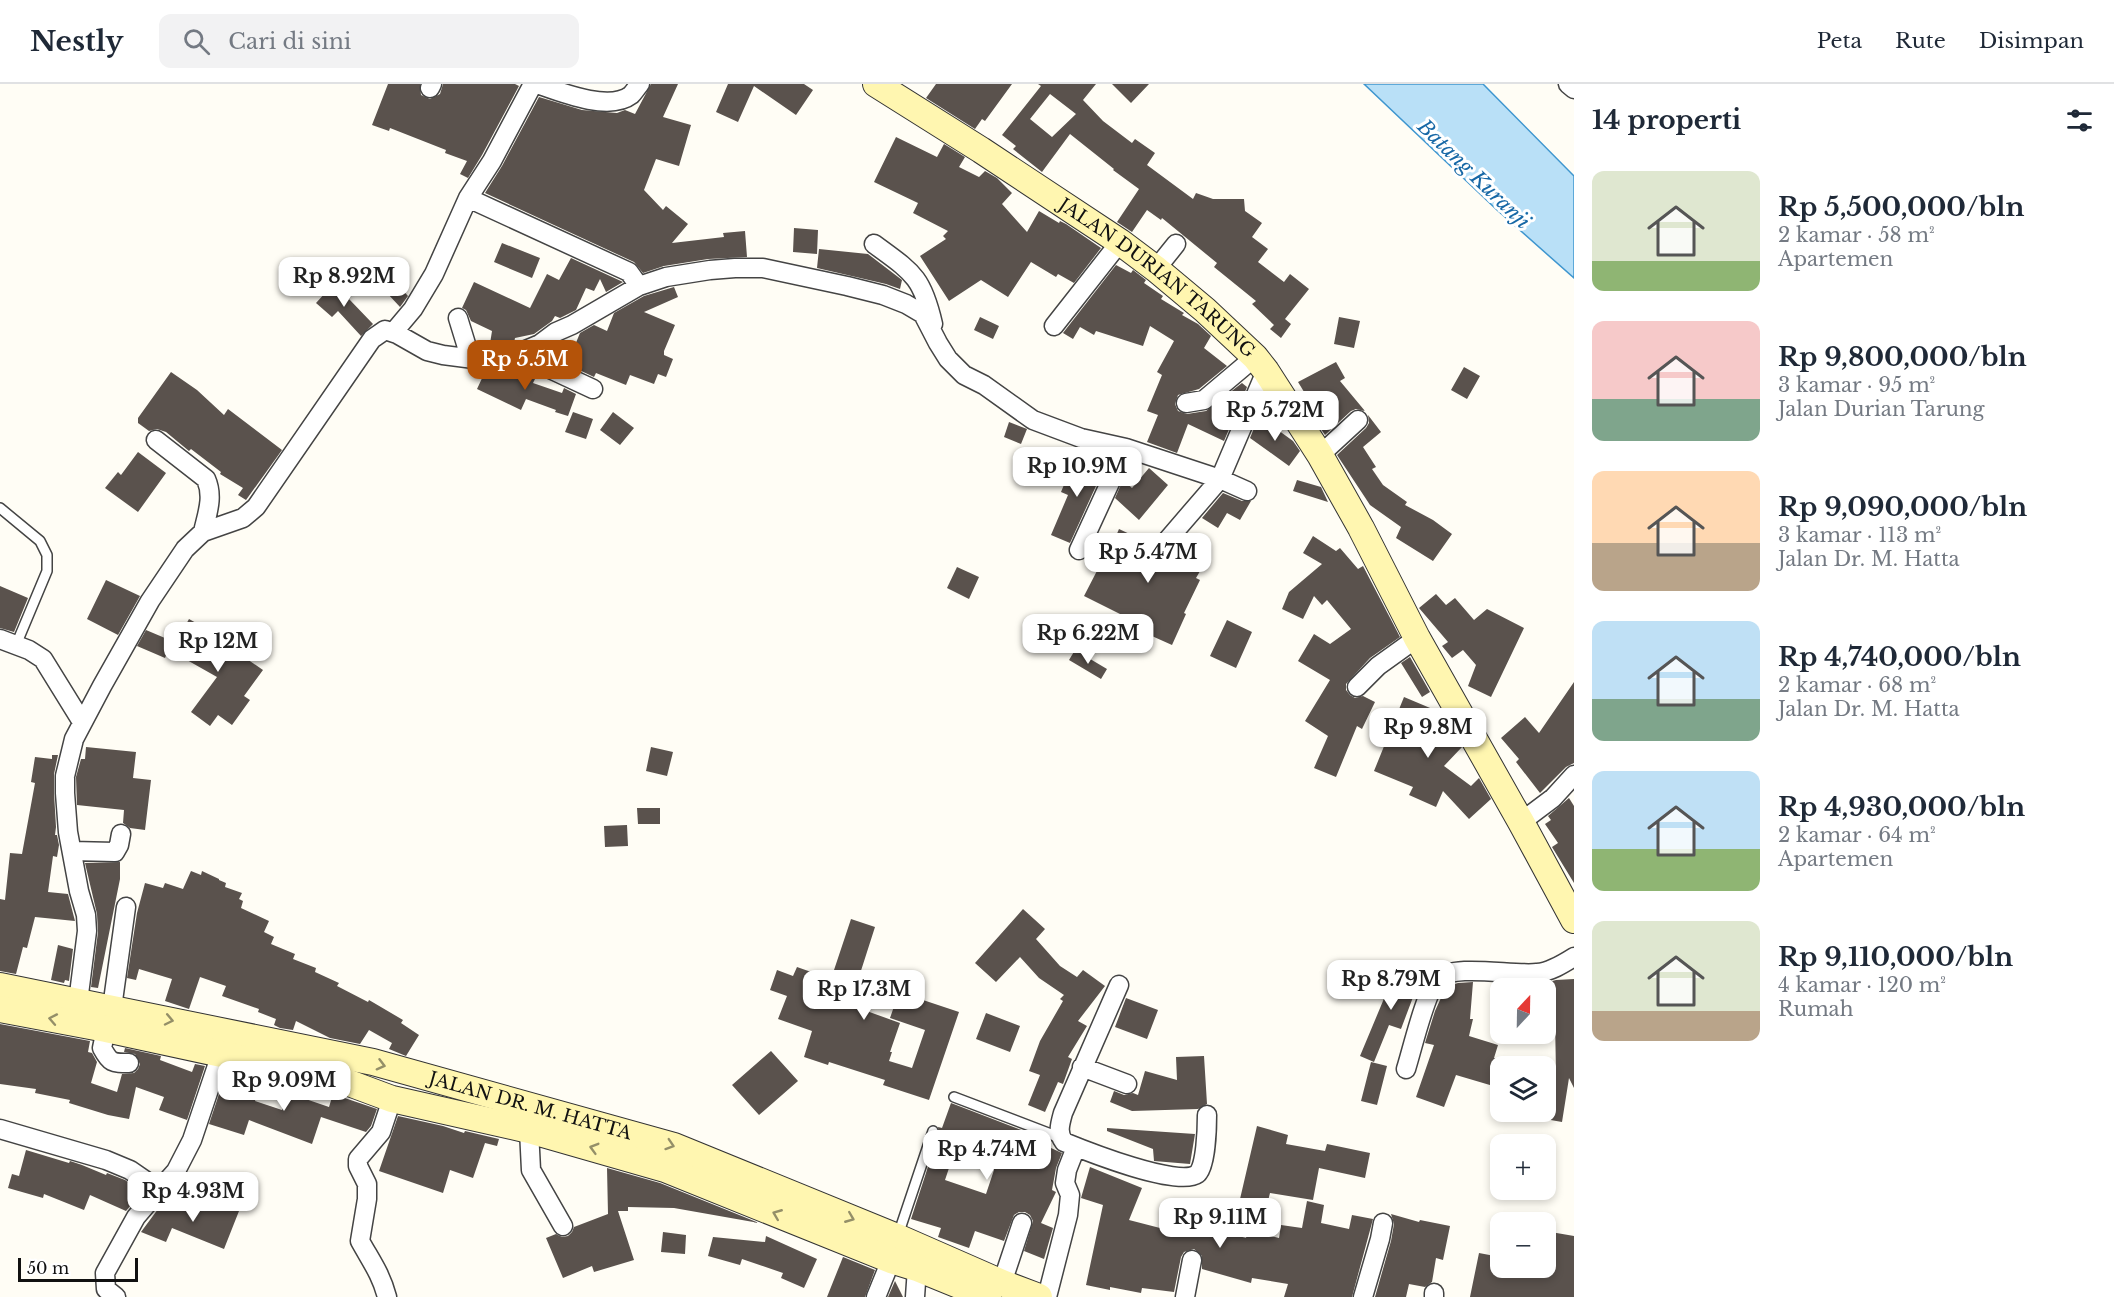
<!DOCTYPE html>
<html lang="id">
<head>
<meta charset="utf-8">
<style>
	:root { --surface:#fff; --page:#f2f2f3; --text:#1f2937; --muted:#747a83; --line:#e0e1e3; --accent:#b45309 }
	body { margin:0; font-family:"Libre Baskerville",serif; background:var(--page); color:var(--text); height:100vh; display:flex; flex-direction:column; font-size:22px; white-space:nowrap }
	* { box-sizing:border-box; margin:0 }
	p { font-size:20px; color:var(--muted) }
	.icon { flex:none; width:33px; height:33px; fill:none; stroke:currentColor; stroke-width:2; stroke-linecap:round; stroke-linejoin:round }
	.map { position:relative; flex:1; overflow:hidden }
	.details { display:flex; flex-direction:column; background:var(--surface); width:540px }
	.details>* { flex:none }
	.needle { width:39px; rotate:22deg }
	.fabs { position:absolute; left:1490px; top:894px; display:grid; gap:12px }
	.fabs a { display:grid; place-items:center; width:66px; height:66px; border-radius:12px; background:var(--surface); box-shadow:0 3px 9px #0003; font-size:30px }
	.scale { position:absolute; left:18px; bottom:15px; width:120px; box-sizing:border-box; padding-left:6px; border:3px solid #111; border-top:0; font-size:16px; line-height:21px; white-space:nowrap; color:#111; -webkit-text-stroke:4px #fff; paint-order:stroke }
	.price { position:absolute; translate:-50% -51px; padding:0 14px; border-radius:12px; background:#fff; color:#222; font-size:20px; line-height:39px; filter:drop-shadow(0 2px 3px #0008) }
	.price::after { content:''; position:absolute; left:50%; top:36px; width:18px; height:14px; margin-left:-9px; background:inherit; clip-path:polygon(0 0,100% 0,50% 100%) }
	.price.current { background:var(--accent); color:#fff }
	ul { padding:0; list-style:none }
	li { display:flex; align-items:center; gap:18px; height:150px; padding:0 18px }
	li span { display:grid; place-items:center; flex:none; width:168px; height:120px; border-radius:12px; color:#555 }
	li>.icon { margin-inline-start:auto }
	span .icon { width:72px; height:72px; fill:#fffc; stroke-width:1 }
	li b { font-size:26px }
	h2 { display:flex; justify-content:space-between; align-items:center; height:72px; padding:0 18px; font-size:26px }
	header { display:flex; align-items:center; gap:36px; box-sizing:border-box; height:84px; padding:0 30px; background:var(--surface); border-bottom:2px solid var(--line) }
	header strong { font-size:28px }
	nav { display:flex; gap:33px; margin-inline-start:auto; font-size:21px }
	.search { width:420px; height:54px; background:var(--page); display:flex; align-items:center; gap:15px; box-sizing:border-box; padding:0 21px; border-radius:12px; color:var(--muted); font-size:22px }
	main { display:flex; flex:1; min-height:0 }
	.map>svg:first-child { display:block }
	.water { fill:#b9e0f7; stroke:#3f96cf; stroke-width:1.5 }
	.building { fill:#5a524d; fill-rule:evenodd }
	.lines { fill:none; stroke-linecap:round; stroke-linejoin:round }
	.lane-casing { stroke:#444; stroke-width:12 }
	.street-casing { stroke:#444; stroke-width:21 }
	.secondary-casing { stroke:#333; stroke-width:28 }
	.lane { stroke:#fff; stroke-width:9 }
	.street { stroke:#fff; stroke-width:18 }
	.secondary { stroke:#fff6b0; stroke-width:26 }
	.oneway { stroke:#948f68 }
	.labels { text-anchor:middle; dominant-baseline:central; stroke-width:6; stroke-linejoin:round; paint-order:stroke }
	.street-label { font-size:18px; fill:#111; stroke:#fff }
	.water-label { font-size:20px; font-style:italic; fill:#1768a6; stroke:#fff }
</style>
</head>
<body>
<header>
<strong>Nestly</strong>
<div class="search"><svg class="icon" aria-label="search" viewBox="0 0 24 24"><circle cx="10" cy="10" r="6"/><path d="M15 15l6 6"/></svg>Cari di sini</div>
<nav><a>Peta</a><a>Rute</a><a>Disimpan</a></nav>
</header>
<main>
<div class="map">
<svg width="1574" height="1213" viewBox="0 0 1574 1213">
	<rect width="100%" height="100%" fill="#fffdf5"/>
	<path class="water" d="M1364,0H1483L1574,92V194L1497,126Z"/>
	<path class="building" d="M388,0H420L421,11L430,15L440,10L443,0H515L519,2L482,71L468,94L460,90L467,77L445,69L446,66L390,44L389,47L372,41Z
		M651,0H678L663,33L691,41L679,82L656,75L644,106L663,126L666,122L688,140L672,159L724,153L723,149L745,147L747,173L708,175L664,182L643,189L634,178L485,109L502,82L539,13L582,26L617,29L625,26L635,30Z
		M728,0H804L813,6L796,31L754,2L738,38L716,28Z
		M936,0H1012L985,37L982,35L975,45L926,14Z
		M1038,0H1096L1083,16L1103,37L1132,59L1135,55L1155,69L1147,81L1193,115L1196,109L1213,115H1244L1245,127L1262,139L1252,153L1268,165L1258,178L1284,198L1290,190L1309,205L1285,235L1291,240L1281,254L1270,245L1274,241L1252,220L1256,217L1214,183L1217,179L1162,134L1161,136L1147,126L1132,148L1117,138L1139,105L1113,86L1114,85L1070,50L1042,88L1013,65L1016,62L1002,51L1041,2ZM1050,10L1076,30L1052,53L1030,35Z
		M1112,0H1149L1131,19Z
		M896,53L937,73L944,60L965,73L959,83L979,93L985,87L997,94L1012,109L1002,120L1027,148L1039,127L1059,139L1060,137L1066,140L1101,164L1074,199L1058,190L1056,193L1031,178L1008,213L981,196L949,217L920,172L946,155L943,152L948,147L913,129L918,119L874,98Z
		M794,144L818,146L817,170L793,168Z
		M502,159L540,174L532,194L494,178Z
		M819,165L868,170L902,196L900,205L886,200L817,184Z
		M571,174L623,198L606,208L600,195L594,207L586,204L576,226L560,234L555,232L552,237L534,250L515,254L514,259L495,266H489L492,247L471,237L466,226L462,224L474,198L530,224L547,190L559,196Z
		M1116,181L1131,189L1133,186L1146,196L1144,199L1163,212L1161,215L1184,229L1182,231L1198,240L1211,252L1204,264L1227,282L1199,305L1178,311L1175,320L1178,327L1187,330L1206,327L1242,299L1247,303L1224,357L1188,340L1177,369L1147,358L1158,331L1147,327L1162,291L1157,288L1174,257L1150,242L1143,262L1096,247L1094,251L1080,243L1073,255L1063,249Z
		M336,197L352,211L349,215L373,240L361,252L338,227L332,233L316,219Z
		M397,200L408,212L400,223L387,209Z
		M674,203L678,213L644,228L675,241L664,267V271L673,275L666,293L658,290L654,300L630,291L626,301L596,289L594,293L556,275L561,261L573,266L580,249L594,241L607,247L614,229L644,212Z
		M980,233L999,242L993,255L974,246Z
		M1339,233L1360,237L1354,264L1334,260Z
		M1336,278L1345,294L1340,297L1365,327L1356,325L1351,327L1325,351L1319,342L1323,339L1298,298Z
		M517,282L537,291L533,299L562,309L564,304L576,310L568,332L555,328L556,326L526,315L521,326L477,305L484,290L496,295L499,289Z
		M1464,283L1480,292L1467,315L1451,306Z
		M171,288L197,306L224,331L228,325L282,366L246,416L238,411L243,404L220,390L221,388L191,365L189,367L166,348L157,345L149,347L138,339V334Z
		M573,328L593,335L586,355L565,348Z
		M613,328L634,344L620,361L600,346Z
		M1368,331L1381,348L1363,363L1376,383L1372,385L1383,401L1407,418L1405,421L1433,436L1452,450L1433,477L1396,454L1401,443L1370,421L1337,371L1366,344L1369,339Z
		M1257,337L1266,340L1267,338L1293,357L1300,367L1289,382L1250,354Z
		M1009,338L1027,345L1021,360L1004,353Z
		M138,368L166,389L138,428L105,404L118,388L121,391Z
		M1086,372L1106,380L1070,459L1051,451L1068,411L1061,408L1068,391L1076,395Z
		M1149,384L1168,401L1139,436L1115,414L1123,396L1132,404Z
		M1297,396L1321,403L1328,418L1293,407Z
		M1223,409L1242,417H1251L1240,436L1227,429L1218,444L1202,434Z
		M1119,445L1153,461L1156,468L1161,471L1171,469L1180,473L1177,470L1184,456L1210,470L1196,494L1200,496L1184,529L1186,530L1172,561L1134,544L1136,538L1084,512L1100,481L1103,482Z
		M1313,452L1336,467L1340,464L1358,485L1363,482L1400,553L1370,574L1346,600V606L1350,611L1355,614L1363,612L1375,618L1362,645L1357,642L1336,693L1314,684L1328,652L1305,637L1330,596L1298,577L1314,550L1330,560L1351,545L1327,516L1322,521L1314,512L1303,535L1282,525L1289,508L1322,480L1303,469Z
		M957,483L979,493L969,515L947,504Z
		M106,496L140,512L118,551L87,535Z
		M0,502L28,514L14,548L0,544Z
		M1436,510L1446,521L1455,514L1474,536L1487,525L1524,544L1491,613L1468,602L1476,581L1463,566L1452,574L1442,562L1448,558L1419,524Z
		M189,535L230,558L228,562L263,586L244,612L250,616L232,641L218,631L210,642L191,628L217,593L171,567Z
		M1227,536L1252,548L1236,584L1210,572Z
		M146,546L172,557L165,574L137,562Z
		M1075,566L1107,585L1101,595L1069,576Z
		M1410,573L1430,608L1422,613L1401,579Z
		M1574,598V679L1566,683L1540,709L1516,678L1519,675L1501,654L1525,633L1539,649Z
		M1404,613L1442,629L1448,639L1444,643L1457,655L1462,663L1444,682L1471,702L1479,694L1491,715L1469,735L1443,707L1436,723L1409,711L1413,703L1374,687Z
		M86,663L136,668L133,694L151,696L145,746L130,744L123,739L124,726L77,721L76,693L81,675H85Z
		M651,663L673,668L667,692L646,687Z
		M52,671H58L54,690V709L56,743L55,751H57L59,761L57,773L53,772L48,808L68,810L75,837L35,833L27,864L23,863L16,890L0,887V815L5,816L10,769L22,770L35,699L31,698L35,673L52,675Z
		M1569,714L1574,722V799L1552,763L1558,759L1545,740L1551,736L1548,732Z
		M637,724H660V740H638Z
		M627,741L628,762L605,763L604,742Z
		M120,778V795L98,904L91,903L98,848L97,830L85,779Z
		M191,787L201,791L202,787L219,795V796L226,799L225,803L242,809L239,815L243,817L241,824L269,837L264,848L274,853L271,860L295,870L293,875L316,884L315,888L339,899L337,902L368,918L369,916L403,936L401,939L419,951L406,972L389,965L392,959L369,946L360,960L330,954L296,937L293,946L280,944L274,941L276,935L258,928L259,925L222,912L226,902L200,893L189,925L165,917L172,895L139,885L136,896L127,894L137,829L145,799L163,804L165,799L183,805Z
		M1023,825L1045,845L1036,855L1060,882L1077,893L1083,886L1105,902L1078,937L1087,942L1068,973L1072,975L1063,1000L1058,998L1045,1028L1028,1021L1040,991L1029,987L1040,957L1063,917L1060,915L1064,911L1039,894L1020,873L996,898L975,879Z
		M851,835L875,843L850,921L900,939L890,968H892L889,977L912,984L925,946L890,934L899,908L959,928L929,1016L883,1001L885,996L829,978L828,981L804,973L812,947L778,935L787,912L770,906L777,886L793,892L797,883L831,895Z
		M58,861L73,865L69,897L65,896L64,899L51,896Z
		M1392,886L1421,892L1401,945L1389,941L1374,978L1360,972L1388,905Z
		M1574,895V1004L1569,994L1562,1038L1545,1035V986L1556,988L1555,936H1545V899L1556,896Z
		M1473,898L1470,935H1473L1469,952L1498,961L1494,974L1500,976V1004L1456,991L1444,1023L1416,1013L1434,961L1425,959L1435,927L1446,903L1458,899Z
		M1126,914L1158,926L1147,955L1115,943Z
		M986,929L1020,942L1010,968L976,955Z
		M0,940L90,957L88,968L92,969L97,978L91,999L117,1008L122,990L134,989L138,985L140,980L135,970L124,968L125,964L161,972L160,976L192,988L195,980L205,982L187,1036L159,1026L164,1013L136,1003L129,1035L108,1031L69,1019L70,1016L35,1009L36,1005L0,1000Z
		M771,967L798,997L759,1031L732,1001Z
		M1204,972L1207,1020L1198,1025L1132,1027L1110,1018L1114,1007L1124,1011L1133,1009L1138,1011L1145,987L1177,996L1176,973Z
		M1371,978L1387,982L1377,1021L1361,1017Z
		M226,989L260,1000L255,1017L282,1026L288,1009L329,1023L333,1010L377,1025L371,1042L366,1048L321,1033L312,1060L249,1036L244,1051L209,1040Z
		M951,1019L1042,1054L1040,1059L1062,1069L1056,1084L1052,1106L1056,1108L1041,1139L1053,1144L1044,1175L1024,1167L1033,1137L1030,1131L1025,1128H1019L1014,1131L1004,1157L975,1147L969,1164L938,1153L941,1144L911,1135L939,1049L938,1043L942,1044ZM953,1072L994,1086L986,1110L945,1096Z
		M398,1032L443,1042L464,1049L465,1047L499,1055L497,1062L485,1059L473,1094L450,1086L443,1109L379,1087Z
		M1257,1042L1288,1051L1286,1060L1325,1067L1327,1060L1370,1069L1365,1094L1319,1084L1313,1116L1270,1109L1267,1121L1240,1115Z
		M1107,1044L1195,1050L1190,1080L1154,1077L1153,1065L1107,1047Z
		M26,1066L69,1079L70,1077L82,1081L106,1091L107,1089L125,1096L142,1108L126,1127L90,1111L84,1126L44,1110L43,1114L8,1104L12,1090L19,1092Z
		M1090,1083L1142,1104L1129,1136L1160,1144V1140L1180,1144L1182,1136L1246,1154L1248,1146L1279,1154L1281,1141L1302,1144L1307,1117L1324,1121L1321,1139L1349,1145L1352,1131L1373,1135L1352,1213H1284L1288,1200L1252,1194L1251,1199L1202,1185V1172L1194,1165L1184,1168L1181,1173L1174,1208L1142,1204L1141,1209L1110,1203V1206L1086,1201L1103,1121L1081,1114Z
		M607,1084L660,1099L759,1139L674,1124L628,1123V1127H618L634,1176L594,1188L592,1182L563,1194L546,1154L556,1150L562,1153L568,1152L572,1148L574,1143L608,1130Z
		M192,1115L221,1126L227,1127L232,1125L239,1127L224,1165L172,1144L166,1158L141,1148L164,1117L188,1127Z
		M1391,1130L1419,1138L1420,1136L1450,1142L1443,1176L1436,1174L1432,1198L1425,1203L1409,1200L1406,1213H1375L1391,1157L1394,1140Z
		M1545,1147L1574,1152V1213H1470L1479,1169L1500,1173V1184H1545Z
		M663,1148L686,1151L685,1170L661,1168Z
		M766,1152L817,1175L804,1204L781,1194L783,1189L742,1175L740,1181L708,1172L713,1153L765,1158Z
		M843,1173L875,1186L865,1213H827Z
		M895,1197L903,1213H888Z"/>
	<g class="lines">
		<g class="lane-casing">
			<path id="lane" d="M0,424L40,457L47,471V487L16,561
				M954,1013L1051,1050L1062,1057
				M898,1151L933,1047"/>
		</g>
		<g class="street-casing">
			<path id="street" d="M537,0C560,8 609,28 631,11C634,8 637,3 640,0
				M1568,0L1574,5
				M430,4L432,0
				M468,114L629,188L639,202
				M874,160C912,188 922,192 933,240
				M1156,185L1176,160
				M458,234L470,273
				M1054,242L1120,158
				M397,250V244L413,225L434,190L468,114L492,77L533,0
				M518,270L593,305
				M1186,319L1204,316L1255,273
				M156,356L206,395C214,413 207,430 203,448
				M1320,371L1358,336
				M1164,460L1220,395L1266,287
				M1079,466L1126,364
				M0,555L29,566L43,575L82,638
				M1357,603L1378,582L1417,554
				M1521,738L1553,714L1574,691
				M72,767L115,768L119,761L121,750
				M1119,901L1063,1029C1060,1040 1057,1049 1064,1058C1086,1067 1179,1104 1197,1090C1206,1084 1207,1042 1207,1031
				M78,918L87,847L86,831L79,807L68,748L65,709V692L74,655L102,602L150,517L185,465L203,448L243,434L256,423L372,255L385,246L397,250L427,267L443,271L497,278L540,260L556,248L572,241L639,202L666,193L710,186L735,184H763L847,202L883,211L906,220L923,230L938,259L948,275L964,291L984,301L1033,336L1081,354L1126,364L1220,395L1247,407
				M112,924L126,823
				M106,945L102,964C110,979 112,979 129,979
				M1082,983L1127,1000
				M1406,985C1412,966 1426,906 1438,895C1453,879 1513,892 1537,889C1550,888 1563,880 1574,873
				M0,1045L106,1076L130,1086L159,1106L176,1087L192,1056L221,970
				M529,1046L531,1086L563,1142
				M170,1094L225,1116
				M1002,1199L1022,1139
				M116,1213L106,1205L105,1189L136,1133L159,1106
				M387,1213C381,1190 371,1177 360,1157L367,1115V1100L358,1082V1075L381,1048L392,1015
				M876,1213L891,1176
				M915,1213L917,1184
				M1047,1213L1068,1131L1070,1111L1065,1099L1067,1086L1076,1063
				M1185,1213L1192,1176
				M1363,1213L1380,1155L1383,1139
				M1434,1213V1209"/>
		</g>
		<g class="secondary-casing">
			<g id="secondary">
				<path id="s1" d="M876,0L981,66L1120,158L1156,185L1205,226L1255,273L1266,287L1320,371L1361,444L1417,554L1521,738L1574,836"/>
				<path id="s2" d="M0,902L373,978L674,1062L897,1153L1002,1199L1039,1213"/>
				<path d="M0,925L106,945L341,996L392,1015L529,1046L665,1085L891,1176L917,1184L988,1213"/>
			</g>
		</g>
		<use href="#lane" class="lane"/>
		<use href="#street" class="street"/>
		<use href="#secondary" class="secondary"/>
	</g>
	<defs><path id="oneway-chevron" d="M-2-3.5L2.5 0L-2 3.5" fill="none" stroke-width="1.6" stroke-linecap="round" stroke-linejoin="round" transform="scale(1.5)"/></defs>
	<g class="oneway">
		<use href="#oneway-chevron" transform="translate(53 935) rotate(-169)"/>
		<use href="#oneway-chevron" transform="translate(169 936) rotate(12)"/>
		<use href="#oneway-chevron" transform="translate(381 981) rotate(15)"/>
		<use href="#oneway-chevron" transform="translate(670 1061) rotate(18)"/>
		<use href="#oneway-chevron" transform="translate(594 1064) rotate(-164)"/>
		<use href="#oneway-chevron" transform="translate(777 1130) rotate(-158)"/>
		<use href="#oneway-chevron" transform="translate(850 1134) rotate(22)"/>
	</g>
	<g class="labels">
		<g class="street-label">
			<text stroke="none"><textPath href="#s1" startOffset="342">JALAN DURIAN TARUNG</textPath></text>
			<text stroke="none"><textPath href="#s2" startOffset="544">JALAN DR. M. HATTA</textPath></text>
		</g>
		<g class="water-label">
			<text transform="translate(1474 90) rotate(44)">Batang Kuranji</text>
		</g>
	</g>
</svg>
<div class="fabs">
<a><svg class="needle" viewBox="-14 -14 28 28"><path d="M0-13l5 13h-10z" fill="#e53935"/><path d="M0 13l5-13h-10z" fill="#747a83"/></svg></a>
<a><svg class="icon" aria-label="layers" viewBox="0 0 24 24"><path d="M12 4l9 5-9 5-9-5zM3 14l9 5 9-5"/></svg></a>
<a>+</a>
<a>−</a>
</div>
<div class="scale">50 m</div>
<b class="price" style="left:344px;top:224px">Rp 8.92M</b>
<b class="price current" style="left:525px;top:307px">Rp 5.5M</b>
<b class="price" style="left:1275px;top:358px">Rp 5.72M</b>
<b class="price" style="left:1077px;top:414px">Rp 10.9M</b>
<b class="price" style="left:1148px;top:500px">Rp 5.47M</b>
<b class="price" style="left:1088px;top:581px">Rp 6.22M</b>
<b class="price" style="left:218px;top:589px">Rp 12M</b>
<b class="price" style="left:1428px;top:675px">Rp 9.8M</b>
<b class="price" style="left:1391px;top:927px">Rp 8.79M</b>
<b class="price" style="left:864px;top:937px">Rp 17.3M</b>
<b class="price" style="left:284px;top:1028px">Rp 9.09M</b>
<b class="price" style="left:987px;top:1097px">Rp 4.74M</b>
<b class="price" style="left:193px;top:1139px">Rp 4.93M</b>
<b class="price" style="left:1220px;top:1165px">Rp 9.11M</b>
</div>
<section class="details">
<h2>14 properti<svg class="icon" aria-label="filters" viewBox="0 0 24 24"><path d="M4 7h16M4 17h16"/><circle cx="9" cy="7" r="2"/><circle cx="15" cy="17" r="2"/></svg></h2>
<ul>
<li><span style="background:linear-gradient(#dfe7d0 75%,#8fb573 0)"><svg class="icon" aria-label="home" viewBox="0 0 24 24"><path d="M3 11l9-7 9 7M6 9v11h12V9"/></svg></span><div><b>Rp 5,500,000/bln</b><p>2 kamar · 58 m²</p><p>Apartemen</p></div></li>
<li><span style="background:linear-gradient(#f6c9c9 65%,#7fa58c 0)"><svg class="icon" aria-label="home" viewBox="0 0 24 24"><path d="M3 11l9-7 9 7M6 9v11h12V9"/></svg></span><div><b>Rp 9,800,000/bln</b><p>3 kamar · 95 m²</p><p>Jalan Durian Tarung</p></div></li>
<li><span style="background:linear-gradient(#ffd9b3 60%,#b9a48a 0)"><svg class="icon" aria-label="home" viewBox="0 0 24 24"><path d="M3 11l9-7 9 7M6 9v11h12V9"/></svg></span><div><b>Rp 9,090,000/bln</b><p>3 kamar · 113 m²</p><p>Jalan Dr. M. Hatta</p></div></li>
<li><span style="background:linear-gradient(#bfe0f5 65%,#7fa58c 0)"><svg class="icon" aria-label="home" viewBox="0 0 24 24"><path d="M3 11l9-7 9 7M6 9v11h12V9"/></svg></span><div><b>Rp 4,740,000/bln</b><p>2 kamar · 68 m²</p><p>Jalan Dr. M. Hatta</p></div></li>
<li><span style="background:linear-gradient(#bfe0f5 65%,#8fb573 0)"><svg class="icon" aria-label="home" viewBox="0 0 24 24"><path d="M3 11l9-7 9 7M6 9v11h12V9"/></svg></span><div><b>Rp 4,930,000/bln</b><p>2 kamar · 64 m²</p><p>Apartemen</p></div></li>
<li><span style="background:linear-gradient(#dfe7d0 75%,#b9a48a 0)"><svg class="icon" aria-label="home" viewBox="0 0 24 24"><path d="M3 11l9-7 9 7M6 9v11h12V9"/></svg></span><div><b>Rp 9,110,000/bln</b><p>4 kamar · 120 m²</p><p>Rumah</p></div></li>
</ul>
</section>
</main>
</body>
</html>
